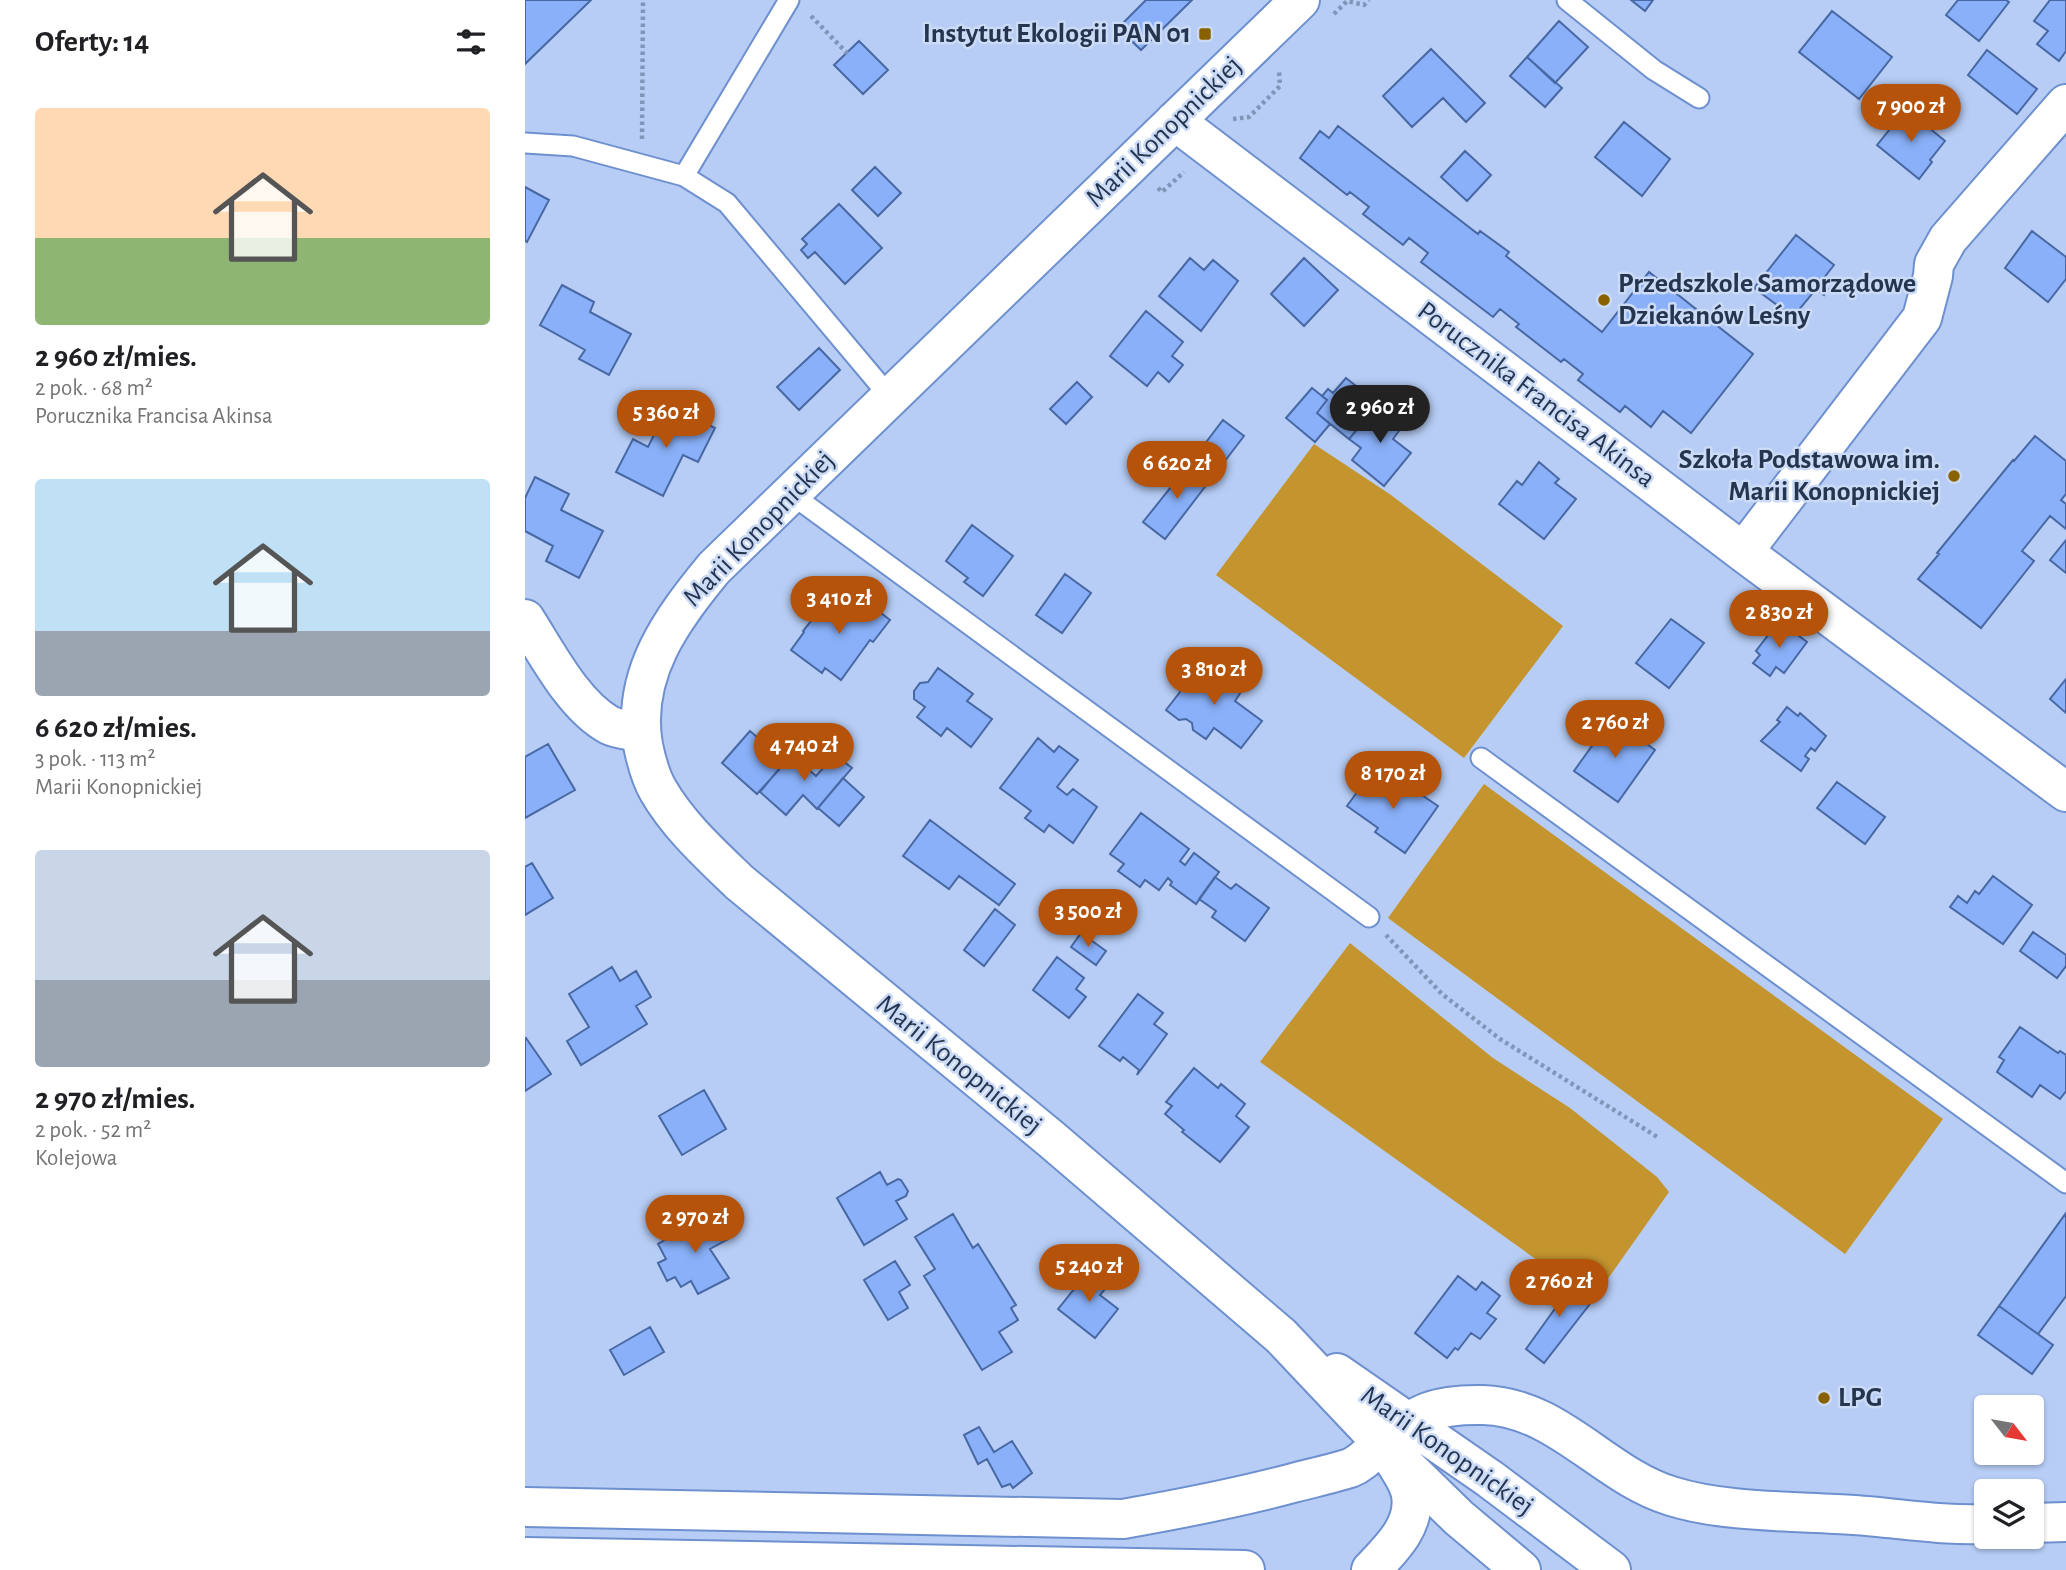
<!DOCTYPE html>
<html lang="pl">
<head>
<meta charset="utf-8">
<style>
	:root { --surface:#fff; --page:#f2f2f2; --text:#202124; --muted:#757577; --accent:#b45309 }
	body { margin:0; font-family:"Alegreya Sans",sans-serif; background:var(--page); color:var(--text); height:100vh; display:flex; flex-direction:column; font-size:26px; white-space:nowrap }
	* { box-sizing:border-box; margin:0 }
	p { font-size:23px; color:var(--muted) }
	.icon { flex:none; width:38px; height:38px; fill:none; stroke:currentColor; stroke-width:2; stroke-linecap:round; stroke-linejoin:round }
	.map { position:relative; flex:1; overflow:hidden }
	.side { display:flex; flex-direction:column; background:var(--surface); width:525px }
	.side>* { flex:none }
	.needle { width:46px; rotate:121deg }
	.tools { position:absolute; left:1449px; top:1395px; display:grid; gap:14px }
	.tools a { display:grid; place-items:center; width:70px; height:70px; border-radius:7px; background:var(--surface); box-shadow:0 2px 5px #0004; font-size:35px }
	.price { position:absolute; translate:-50% -60px; padding:0 16px; border-radius:24px; background:var(--accent); color:#fff; font-size:23px; line-height:46px; filter:drop-shadow(0 2px 4px #0008) }
	.price::after { content:''; position:absolute; left:50%; top:42px; width:21px; height:16px; margin-left:-10px; background:inherit; clip-path:polygon(0 0,100% 0,50% 100%) }
	.price.selected { background:#222; color:#fff }
	ul { padding:0; list-style:none }
	li { display:grid; align-content:center; gap:14px; height:371px; padding:0 35px }
	li span { display:grid; place-items:center; height:217px; border-radius:7px; color:#555 }
	li>.icon { margin-inline-start:auto }
	span .icon { width:126px; height:126px; fill:#fffc; stroke-width:1 }
	li b { font-size:30px }
	h2 { display:flex; justify-content:space-between; align-items:center; height:84px; padding:0 35px; font-size:30px }
	main { display:flex; flex:1; min-height:0 }
	.map>svg:first-child { display:block }
	.green { fill:#c4942e }
	.building { fill:#89b0f8; stroke:#4868a4; stroke-width:2 }
	.lines { fill:none; stroke-linecap:round; stroke-linejoin:round }
	.lane-casing { stroke:#6e90cf; stroke-width:23 }
	.street-casing { stroke:#6e90cf; stroke-width:42 }
	.secondary-casing { stroke:#6e90cf; stroke-width:42 }
	.highway-casing { stroke:#6e90cf; stroke-width:42 }
	.path { stroke:#8295b8; stroke-width:4.5; stroke-dasharray:3.5 3.5; stroke-linecap:butt }
	.lane { stroke:#fff; stroke-width:19 }
	.street { stroke:#fff; stroke-width:38 }
	.secondary { stroke:#fff; stroke-width:38 }
	.highway { stroke:#fff; stroke-width:38 }
	.poi-dot { fill:#896200; stroke:#cbdaf5; stroke-width:2.5 }
	.labels { text-anchor:middle; dominant-baseline:central; stroke-width:5; stroke-linejoin:round; paint-order:stroke }
	.poi-label { font-size:28px; font-weight:bold; fill:#26354f; stroke:#cbdaf5; text-anchor:end }
	.street-label { font-size:28px; fill:#26354f; stroke:#cbdaf5 }
</style>
</head>
<body>
<main>
<section class="side">
<h2>Oferty: 14<svg class="icon" aria-label="filters" viewBox="0 0 24 24"><path d="M4 7h16M4 17h16"/><circle cx="9" cy="7" r="2"/><circle cx="15" cy="17" r="2"/></svg></h2>
<ul>
<li><span style="background:linear-gradient(#ffd9b3 60%,#8fb573 0)"><svg class="icon" aria-label="home" viewBox="0 0 24 24"><path d="M3 11l9-7 9 7M6 9v11h12V9"/></svg></span><div><b>2 960 zł/mies.</b><p>2 pok. · 68 m²</p><p>Porucznika Francisa Akinsa</p></div></li>
<li><span style="background:linear-gradient(#bfe0f5 70%,#9aa5b1 0)"><svg class="icon" aria-label="home" viewBox="0 0 24 24"><path d="M3 11l9-7 9 7M6 9v11h12V9"/></svg></span><div><b>6 620 zł/mies.</b><p>3 pok. · 113 m²</p><p>Marii Konopnickiej</p></div></li>
<li><span style="background:linear-gradient(#c9d6e8 60%,#9aa5b1 0)"><svg class="icon" aria-label="home" viewBox="0 0 24 24"><path d="M3 11l9-7 9 7M6 9v11h12V9"/></svg></span><div><b>2 970 zł/mies.</b><p>2 pok. · 52 m²</p><p>Kolejowa</p></div></li>
</ul>
</section>
<div class="map">
<svg width="1541" height="1570" viewBox="0 0 1541 1570">
	<rect width="100%" height="100%" fill="#b7cdf5"/>
	<path class="green" d="M789,444L866,495L1038,626L939,758L691,575Z
		M959,784L1418,1119L1320,1254L863,918Z
		M825,943L968,1058L1045,1108L1132,1177L1144,1192L1068,1300L735,1062Z"/>
	<path class="building" d="M0,0H66L0,64Z
		M621,0H667L616,50L593,28Z
		M1106,0H1128L1120,11Z
		M1433,0H1481L1484,2L1454,41L1421,15Z
		M1525,0H1541V51L1534,61L1512,44L1523,31L1509,21Z
		M1307,11L1367,57L1334,99L1274,52Z
		M1034,21L1063,47L1030,83L1002,57Z
		M334,41L363,70L338,94L309,65Z
		M906,49L960,103L941,122L918,98L887,127L858,96Z
		M1462,50L1512,89L1492,114L1443,75Z
		M1002,57L1037,88L1020,107L985,76Z
		M1381,109L1420,141L1405,160L1407,162L1394,179L1352,145Z
		M1099,122L1145,159L1117,196L1070,157Z
		M813,126L953,234L955,231L984,252L981,256L1077,332L1124,272L1228,354L1166,433L1138,411L1126,427L1100,406L1095,412L1053,380L1058,374L1039,359L1036,362L991,327L994,324L975,309L968,317L896,262L903,253L884,238L878,245L838,214L844,207L825,192L822,195L775,158L795,131L804,138Z
		M940,151L966,175L942,201L916,177Z
		M350,167L376,193L353,216L327,190Z
		M0,187L24,200L2,242L0,241Z
		M314,204L357,248L320,284L290,252L283,258L276,250L282,244L277,239Z
		M1507,231L1541,257V279L1523,302L1480,268Z
		M1271,235L1309,265L1295,283L1303,289L1299,295L1291,289L1268,317L1229,288Z
		M665,258L679,270L688,260L713,281L676,331L634,296Z
		M779,258L813,290L779,326L746,294Z
		M37,285L69,302L65,312L106,334L84,375L54,359L60,350L15,325Z
		M621,311L658,342L647,356L658,365L644,382L633,372L622,386L585,356Z
		M294,348L315,370L274,410L252,387Z
		M821,378L854,404L824,439L792,413L802,400L797,396L803,389L808,393Z
		M552,382L567,397L541,424L525,409Z
		M787,388L802,400L792,413L805,424L790,442L761,418Z
		M854,404L879,424L868,439L886,453L859,486L827,460L836,448L824,439Z
		M144,405L190,428L173,462L158,455L138,496L91,472L108,439L123,447Z
		M698,420L719,436L686,479L666,462Z
		M1510,436L1541,461V494L1536,500L1541,504V529L1525,516L1497,551L1509,561L1456,628L1393,579L1414,554L1412,553L1488,460L1489,461Z
		M666,462L686,479L640,539L618,522Z
		M1014,462L1034,479L1030,483L1051,499L1019,539L974,504L992,481L997,485Z
		M10,477L44,494L36,510L78,531L54,578L21,561L28,546L0,531V498Z
		M447,525L488,556L458,596L439,582L443,578L421,561Z
		M1541,540V573L1525,560Z
		M540,574L566,593L537,633L511,615Z
		M307,595L319,597L324,602L328,611L335,616L344,604L365,620L348,642L345,640L316,680L300,668L297,673L266,650L279,632L278,631Z
		M1146,619L1179,643L1144,688L1111,663Z
		M1254,621L1282,642L1259,673L1251,667L1245,676L1228,663L1235,655L1231,651Z
		M686,665L718,689L710,701L737,721L716,748L689,728L681,739L668,730L667,723L661,719L654,720L641,710L655,692L653,685L658,679L666,678L673,683Z
		M413,668L448,694L442,701L467,719L446,747L422,728L416,736L392,717L400,707L389,699V691L395,683L403,682Z
		M1541,679V713L1525,699Z
		M1262,707L1273,716L1275,713L1301,736L1290,751L1286,748L1280,756L1284,759L1276,771L1236,741L1255,722L1252,720Z
		M1087,718L1130,750L1093,802L1049,771Z
		M225,731L261,762L232,794L197,763Z
		M513,738L529,752L534,746L553,760L532,787L542,795L548,789L572,807L548,843L524,825L519,832L500,818L506,811L475,788Z
		M23,744L50,790L0,818V757Z
		M266,754L291,776L310,755L327,768L292,809L278,795L261,815L235,792Z
		M846,773L879,795L885,787L913,806L880,853L850,832L853,828L822,806Z
		M318,778L339,797L314,826L293,808Z
		M1312,782L1360,817L1340,844L1292,808Z
		M616,813L664,849L655,861L660,865L669,853L694,872L671,904L645,885L647,882L643,878L634,890L620,880L615,887L593,871L599,864L585,854Z
		M405,820L490,884L474,905L434,876L424,889L378,856Z
		M7,863L28,898L0,915V867Z
		M1468,876L1507,905L1478,944L1425,907L1433,896L1442,903L1450,891L1454,894Z
		M690,877L706,889L711,884L744,908L720,941L687,917L691,911L674,899Z
		M470,909L490,925L459,966L439,950Z
		M1508,932L1541,955V966L1532,978L1495,951Z
		M556,933L581,951L571,965L546,947Z
		M532,957L559,978L551,989L561,997L544,1018L508,990Z
		M87,967L95,981L111,971L126,997L111,1006L122,1024L56,1065L42,1041L64,1027L44,994Z
		M613,994L638,1013L629,1024L642,1034L612,1075L614,1070L598,1057L595,1061L574,1046Z
		M1495,1027L1533,1053L1535,1051L1541,1055V1091L1535,1099L1515,1085L1507,1097L1472,1072L1479,1060L1474,1057Z
		M1,1038L26,1074L0,1091V1039Z
		M669,1068L693,1088L696,1084L720,1104L711,1116L724,1127L695,1162L657,1132L659,1130L640,1114L647,1106L641,1102Z
		M179,1090L201,1129L157,1155L134,1116Z
		M355,1172L362,1185L373,1179L376,1180L383,1191L381,1196L371,1201L382,1219L339,1245L312,1198Z
		M188,1212L203,1239L185,1249L204,1278L173,1294L166,1281L156,1287L150,1277L142,1281L133,1263L141,1259L133,1244Z
		M1541,1213V1296L1513,1334L1474,1306Z
		M428,1214L448,1248L453,1244L491,1305L486,1308L493,1320L474,1332L487,1352L457,1370L399,1276L410,1269L390,1237Z
		M370,1261L385,1285L374,1292L383,1308L363,1320L339,1280Z
		M566,1268L585,1283L575,1295L593,1309L570,1338L533,1309Z
		M933,1276L951,1290L957,1282L975,1296L962,1313L971,1319L955,1339L946,1333L933,1350L930,1348L922,1358L890,1333Z
		M1036,1277L1068,1300L1019,1363L1001,1349L1034,1303L1023,1295Z
		M1474,1306L1528,1345L1507,1374L1453,1335Z
		M125,1327L139,1352L99,1375L85,1350Z
		M454,1427L469,1452L487,1441L507,1473L488,1488L485,1484L477,1487L462,1459L453,1464L439,1435Z"/>
	<g class="lines">
		<g class="lane-casing">
			<path id="lane" d="M1042,0L1129,70L1174,98
				M0,143L48,146L159,176L202,203L365,397
				M159,176L264,0
				M266,494L844,917
				M956,758L1541,1183"/>
		</g>
		<g class="street-casing">
			<path id="street" d="M650,121L1218,552L1541,792
				M1218,552L1397,318L1408,276L1409,264L1423,239L1541,104
				M0,619C22,653 48,705 84,725C94,730 105,730 116,732
				M0,1507L598,1519C655,1509 712,1498 768,1483C787,1478 806,1474 825,1468C838,1463 847,1451 858,1442C892,1412 912,1404 958,1405C1033,1407 1078,1475 1146,1496C1199,1513 1273,1511 1329,1515C1373,1518 1418,1526 1461,1524
				M1507,1523L1541,1522"/>
		</g>
		<g class="secondary-casing">
			<path id="secondary" d="M775,0L189,568C147,619 106,674 118,745C121,760 125,776 133,790C153,825 185,854 214,882L526,1139L756,1336L857,1443L934,1518L996,1570
				M812,1373L965,1479L1086,1570"/>
		</g>
		<g class="highway-casing">
			<path id="highway" d="M0,1557L720,1570
				M846,1570C865,1550 891,1526 886,1495C883,1477 866,1458 857,1443"/>
		</g>
		<path class="path" d="M809,14L822,1L839,5L844,0
			M286,16L323,54
			M708,119L724,117L755,86L754,71
			M117,139L118,0
			M633,188L637,192L659,172
			M861,935L917,994L975,1039L1134,1138"/>
		<use href="#lane" class="lane"/>
		<use href="#street" class="street"/>
		<use href="#secondary" class="secondary"/>
		<use href="#highway" class="highway"/>
	</g>
	<g class="poi-dot">
		<rect x="673" y="27" width="14" height="14" rx="3.5"/>
		<circle cx="1079" cy="300" r="7"/>
		<circle cx="1429" cy="476" r="7"/>
		<circle cx="1299" cy="1398" r="7"/>
	</g>
	<g class="labels">
		<g class="poi-label">
			<text x="666" y="34">Instytut Ekologii PAN 01</text>
			<text x="1093" y="284" text-anchor="start">Przedszkole Samorządowe<tspan x="1093" dy="32">Dziekanów Leśny</tspan></text>
			<text x="1415" y="460">Szkoła Podstawowa im.<tspan x="1415" dy="32">Marii Konopnickiej</tspan></text>
			<text x="1313" y="1398" text-anchor="start">LPG</text>
		</g>
		<g class="street-label">
			<text transform="translate(639 132) rotate(-44)">Marii Konopnickiej</text>
			<text transform="translate(1011 395) rotate(37)">Porucznika Francisa Akinsa</text>
			<text transform="translate(234 529) rotate(-46)">Marii Konopnickiej</text>
			<text transform="translate(434 1065) rotate(39)">Marii Konopnickiej</text>
			<text transform="translate(922 1451) rotate(35)">Marii Konopnickiej</text>
		</g>
	</g>
</svg>
<div class="tools">
<a><svg class="needle" viewBox="-14 -14 28 28"><path d="M0-13l5 13h-10z" fill="#e53935"/><path d="M0 13l5-13h-10z" fill="#757577"/></svg></a>
<a><svg class="icon" aria-label="layers" viewBox="0 0 24 24"><path d="M12 4l9 5-9 5-9-5zM3 14l9 5 9-5"/></svg></a>
</div>
<b class="price" style="left:1386px;top:144px">7 900 zł</b>
<b class="price selected" style="left:855px;top:445px">2 960 zł</b>
<b class="price" style="left:141px;top:450px">5 360 zł</b>
<b class="price" style="left:652px;top:501px">6 620 zł</b>
<b class="price" style="left:314px;top:636px">3 410 zł</b>
<b class="price" style="left:1254px;top:650px">2 830 zł</b>
<b class="price" style="left:689px;top:707px">3 810 zł</b>
<b class="price" style="left:1090px;top:760px">2 760 zł</b>
<b class="price" style="left:279px;top:783px">4 740 zł</b>
<b class="price" style="left:868px;top:811px">8 170 zł</b>
<b class="price" style="left:563px;top:949px">3 500 zł</b>
<b class="price" style="left:170px;top:1255px">2 970 zł</b>
<b class="price" style="left:564px;top:1304px">5 240 zł</b>
<b class="price" style="left:1034px;top:1319px">2 760 zł</b>
</div>
</main>
</body>
</html>
